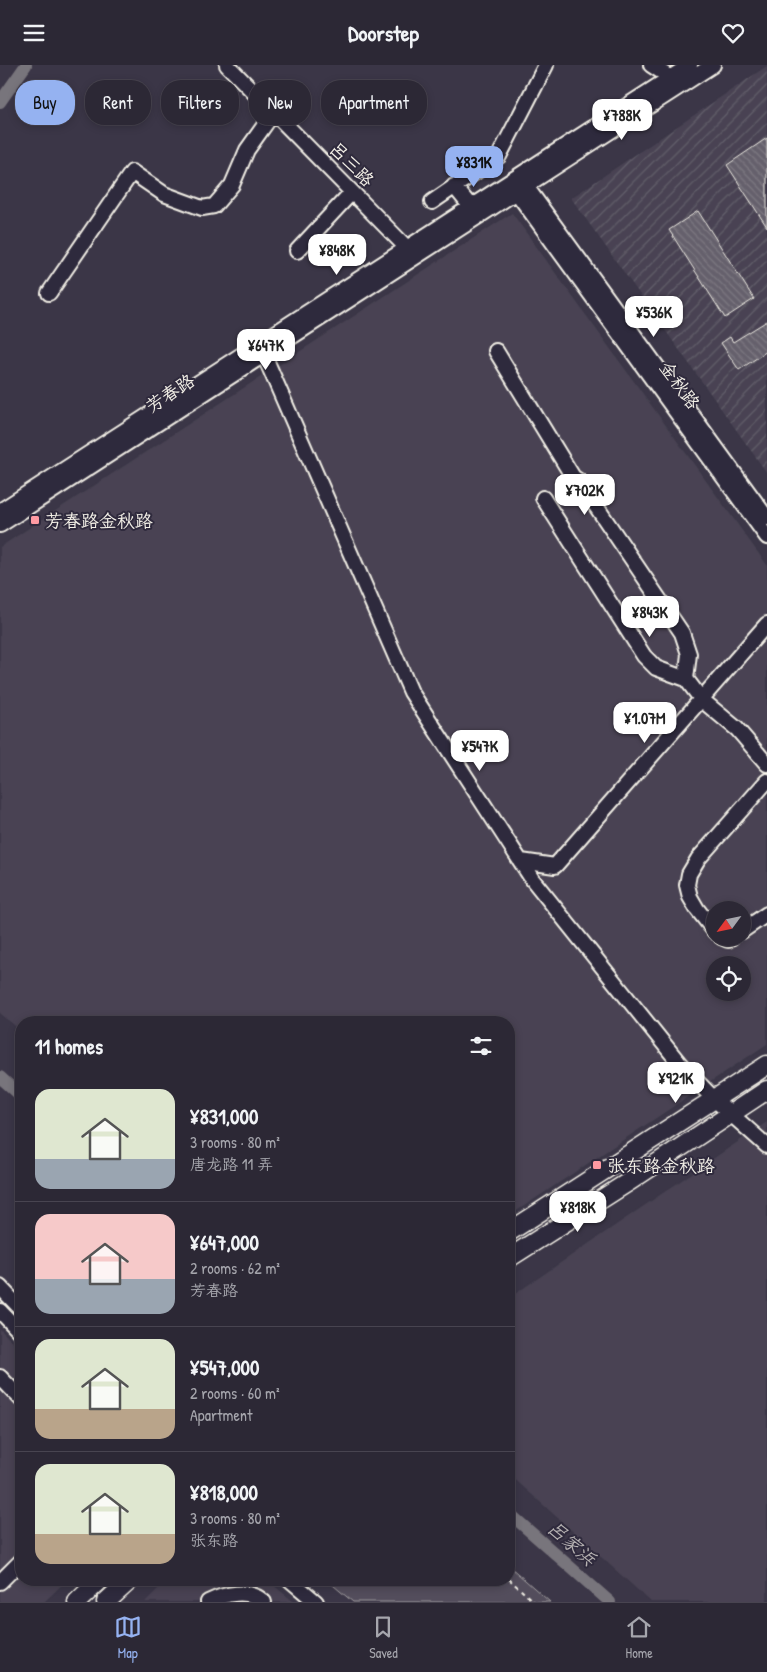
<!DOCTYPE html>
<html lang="en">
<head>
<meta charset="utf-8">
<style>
	:root { --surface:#2c2835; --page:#34303d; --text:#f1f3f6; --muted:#a6a6ad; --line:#484450; --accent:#95b2f1 }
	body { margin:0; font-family:"Patrick Hand","LXGW WenKai TC",sans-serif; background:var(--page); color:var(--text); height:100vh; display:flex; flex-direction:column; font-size:19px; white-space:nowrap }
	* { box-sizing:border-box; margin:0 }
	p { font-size:16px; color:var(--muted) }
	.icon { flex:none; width:28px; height:28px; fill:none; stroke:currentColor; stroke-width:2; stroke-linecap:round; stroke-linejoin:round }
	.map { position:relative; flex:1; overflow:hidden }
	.drawer { position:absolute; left:15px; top:951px; width:500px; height:570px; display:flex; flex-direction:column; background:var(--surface); border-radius:20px; box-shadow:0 2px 8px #0003,0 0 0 1px var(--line) }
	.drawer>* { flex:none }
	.top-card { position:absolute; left:15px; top:15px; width:500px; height:45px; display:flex; gap:10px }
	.needle { width:32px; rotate:237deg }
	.controls { position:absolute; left:706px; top:836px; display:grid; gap:10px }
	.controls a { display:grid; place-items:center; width:45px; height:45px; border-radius:50%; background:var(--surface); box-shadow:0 2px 8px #0003,0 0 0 1px var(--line); font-size:25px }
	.price { position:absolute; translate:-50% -42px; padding:0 11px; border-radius:10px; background:#fff; color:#222; font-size:16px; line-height:32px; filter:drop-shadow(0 1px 2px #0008) }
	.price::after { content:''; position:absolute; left:50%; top:30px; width:15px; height:11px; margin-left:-8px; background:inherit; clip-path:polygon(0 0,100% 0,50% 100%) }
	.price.on { background:var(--accent); color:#111 }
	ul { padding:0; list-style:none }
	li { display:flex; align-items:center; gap:15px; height:125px; padding:0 20px }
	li+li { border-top:1px solid var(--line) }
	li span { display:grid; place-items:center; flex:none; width:140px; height:100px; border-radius:15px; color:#555 }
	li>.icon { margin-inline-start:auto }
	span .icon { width:60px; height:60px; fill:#fffc; stroke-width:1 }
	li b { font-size:21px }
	h2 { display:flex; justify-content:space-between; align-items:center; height:60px; padding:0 20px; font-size:21px }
	.tag { padding:0 18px; border-radius:20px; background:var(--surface); box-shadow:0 2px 8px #0003,0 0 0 1px var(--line); font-size:18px; line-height:45px }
	.tag.on { background:var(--accent); color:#111 }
	header { display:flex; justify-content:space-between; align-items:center; height:65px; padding:0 20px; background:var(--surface); font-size:22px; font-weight:700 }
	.menu { display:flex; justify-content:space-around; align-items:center; height:70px; border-top:1px solid var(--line); background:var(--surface); font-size:14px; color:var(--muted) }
	.menu a { display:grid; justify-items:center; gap:2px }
	.menu .on { color:var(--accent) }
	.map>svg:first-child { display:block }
	.built { fill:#484352; fill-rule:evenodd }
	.industrial { fill:url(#industrial-furrows) }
	.grass { fill:#534e5c; stroke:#a4a0a2 }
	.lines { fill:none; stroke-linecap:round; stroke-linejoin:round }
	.canal { stroke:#78747b; stroke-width:12 }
	.building { fill:url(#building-back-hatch); stroke:#f4f1e8 }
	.minor-casing { stroke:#f4f1e8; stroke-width:18 }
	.major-casing { stroke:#f4f1e8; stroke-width:21 }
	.path { stroke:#f4f1e8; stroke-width:2; stroke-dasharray:4 4; stroke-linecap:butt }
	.minor { stroke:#2f2a3d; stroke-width:14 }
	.major { stroke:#2f2a3d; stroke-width:18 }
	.poi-dot { fill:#ff9aa2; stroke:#2f2a3d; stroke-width:2 }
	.labels { text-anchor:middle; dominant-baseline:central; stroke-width:4; stroke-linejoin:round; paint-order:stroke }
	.street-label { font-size:18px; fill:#f4f1e8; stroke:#2f2a3d }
	.poi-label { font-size:18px; fill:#f4f1e8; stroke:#2f2a3d; text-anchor:start }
	.water-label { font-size:19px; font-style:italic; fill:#b6b2b2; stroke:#2f2a3d }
</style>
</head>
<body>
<header><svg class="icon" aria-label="menu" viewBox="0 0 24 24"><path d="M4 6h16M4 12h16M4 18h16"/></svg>Doorstep<svg class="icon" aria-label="heart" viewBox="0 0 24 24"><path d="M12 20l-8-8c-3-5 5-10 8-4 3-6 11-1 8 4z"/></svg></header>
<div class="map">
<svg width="767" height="1537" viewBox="0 0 767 1537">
	<defs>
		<pattern id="industrial-furrows" width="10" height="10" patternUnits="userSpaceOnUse" patternTransform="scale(1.25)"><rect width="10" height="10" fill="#484352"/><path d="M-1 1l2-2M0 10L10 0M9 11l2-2" fill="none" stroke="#635f6b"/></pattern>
		<pattern id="building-back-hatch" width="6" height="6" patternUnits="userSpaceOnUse" patternTransform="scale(1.25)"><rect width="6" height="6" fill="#65616c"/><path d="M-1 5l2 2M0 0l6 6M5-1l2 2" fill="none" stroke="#7c7881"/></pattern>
	</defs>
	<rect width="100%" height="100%" fill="#3b3647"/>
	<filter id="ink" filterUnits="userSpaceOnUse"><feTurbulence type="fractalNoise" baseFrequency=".02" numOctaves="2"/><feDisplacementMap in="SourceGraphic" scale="10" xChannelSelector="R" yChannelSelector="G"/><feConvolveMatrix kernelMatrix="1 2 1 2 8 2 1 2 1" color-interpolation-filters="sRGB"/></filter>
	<g filter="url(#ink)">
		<path class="built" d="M512,148L767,500V979L509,1151V958H21V966L0,948V482ZM715,845H742V872H715ZM715,900H742V928H715Z
			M767,1057V1537H651L509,1409V1233Z
			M0,1264L21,1286V1515H67L44,1537H0Z
			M167,1515H267L294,1537H145Z"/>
		<path class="industrial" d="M767,1V408L571,133Z"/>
		<path class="grass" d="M509,1501L550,1537H353L327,1515H509Z"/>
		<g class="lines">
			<path class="canal" d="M0,37L26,0
				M0,1012L21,1031
				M509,1448L610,1537"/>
		</g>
		<path class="building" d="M767,73V162L727,100Z
			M698,146L754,234L725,253L669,165Z
			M767,256V286L739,305L721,278L730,272L733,277Z"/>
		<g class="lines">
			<g class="minor-casing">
				<path id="minor" d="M227,0L407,183
					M651,0L677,17
					M520,113L767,453
					M454,121L471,142
					M512,121L767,472
					M432,137L499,91L546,0
					M297,186L352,127
					M49,228L132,107L164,129L202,143L214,141L232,120L247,85L274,47
					M496,286L573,412L579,416L682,568L689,589L686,614
					M264,290L411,627L532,814L680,999L714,1034L767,1081
					M543,433L644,591L656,603L686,614L702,635L737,664L767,699
					M0,446L690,0
					M0,460L713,0
					M521,796L555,801L767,559
					M742,866L767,849
					M715,867L697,844L690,832L687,820L689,809L698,794L767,716
					M721,872L728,875L732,872
					M0,1222L21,1244
					M0,1246L21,1268
					M0,1312L21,1334
					M290,1515L316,1537
					M0,1517L21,1496
					M208,1537C224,1529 249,1523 264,1537"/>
			</g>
			<g class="major-casing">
				<path id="major" d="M509,1167L767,1000
					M509,1193L630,1116L767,1025
					M77,1537L100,1515
					M106,1537L130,1515"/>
			</g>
			<path class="path" d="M509,1514L534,1537"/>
			<use href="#minor" class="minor"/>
			<use href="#major" class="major"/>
		</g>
	</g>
	<g class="poi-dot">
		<rect x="30" y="450" width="10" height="10" rx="2.5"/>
		<rect x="592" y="1095" width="10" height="10" rx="2.5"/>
	</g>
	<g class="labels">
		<g class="street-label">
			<text transform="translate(352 99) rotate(45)">吕三路</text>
			<text transform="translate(680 320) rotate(54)">金秋路</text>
			<text transform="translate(170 328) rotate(-33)">芳春路</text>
		</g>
		<g class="poi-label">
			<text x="45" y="455">芳春路金秋路</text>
			<text x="607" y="1100">张东路金秋路</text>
		</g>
		<g class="water-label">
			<text transform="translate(572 1478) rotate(41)">吕家浜</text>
		</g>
	</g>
</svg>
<div class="controls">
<a><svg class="needle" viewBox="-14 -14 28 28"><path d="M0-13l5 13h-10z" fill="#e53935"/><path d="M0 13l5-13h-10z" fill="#a6a6ad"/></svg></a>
<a><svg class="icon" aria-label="locate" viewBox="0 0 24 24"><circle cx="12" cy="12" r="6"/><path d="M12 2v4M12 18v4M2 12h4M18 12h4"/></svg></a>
</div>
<b class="price" style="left:622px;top:76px">¥788K</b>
<b class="price on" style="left:474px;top:123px">¥831K</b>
<b class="price" style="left:337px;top:211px">¥848K</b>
<b class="price" style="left:654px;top:273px">¥536K</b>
<b class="price" style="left:266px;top:306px">¥647K</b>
<b class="price" style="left:585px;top:451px">¥702K</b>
<b class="price" style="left:650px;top:573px">¥843K</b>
<b class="price" style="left:645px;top:679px">¥1.07M</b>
<b class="price" style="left:480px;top:707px">¥547K</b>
<b class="price" style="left:676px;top:1039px">¥921K</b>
<b class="price" style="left:578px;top:1168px">¥818K</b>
<div class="top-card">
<a class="tag on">Buy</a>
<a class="tag">Rent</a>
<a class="tag">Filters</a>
<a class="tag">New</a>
<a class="tag">Apartment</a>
</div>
<section class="drawer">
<h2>11 homes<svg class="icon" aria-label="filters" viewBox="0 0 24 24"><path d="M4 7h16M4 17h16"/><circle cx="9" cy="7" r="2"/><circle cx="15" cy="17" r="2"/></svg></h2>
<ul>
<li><span style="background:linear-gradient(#dfe7d0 70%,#9aa5b1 0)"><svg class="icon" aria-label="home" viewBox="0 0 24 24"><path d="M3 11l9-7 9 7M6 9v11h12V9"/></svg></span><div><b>¥831,000</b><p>3 rooms · 80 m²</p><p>唐龙路 11 弄</p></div></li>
<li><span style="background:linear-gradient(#f6c9c9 65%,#9aa5b1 0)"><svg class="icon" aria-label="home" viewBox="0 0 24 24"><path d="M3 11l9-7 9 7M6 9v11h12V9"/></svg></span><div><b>¥647,000</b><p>2 rooms · 62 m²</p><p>芳春路</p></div></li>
<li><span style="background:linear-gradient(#dfe7d0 70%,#b9a48a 0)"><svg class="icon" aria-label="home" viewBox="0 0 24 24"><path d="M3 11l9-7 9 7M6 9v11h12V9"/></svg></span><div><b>¥547,000</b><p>2 rooms · 60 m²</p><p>Apartment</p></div></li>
<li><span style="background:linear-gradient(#dfe7d0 70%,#b9a48a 0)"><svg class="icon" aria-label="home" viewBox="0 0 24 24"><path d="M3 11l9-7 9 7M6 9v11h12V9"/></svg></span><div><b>¥818,000</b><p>3 rooms · 80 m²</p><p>张东路</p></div></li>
</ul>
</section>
</div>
<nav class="menu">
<a class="on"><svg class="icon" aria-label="map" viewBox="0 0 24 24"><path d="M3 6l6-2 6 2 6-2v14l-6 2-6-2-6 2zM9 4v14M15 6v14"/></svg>Map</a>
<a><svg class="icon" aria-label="saved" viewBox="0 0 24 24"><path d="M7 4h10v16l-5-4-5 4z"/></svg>Saved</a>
<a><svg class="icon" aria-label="home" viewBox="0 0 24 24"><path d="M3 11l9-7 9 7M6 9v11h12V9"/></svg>Home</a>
</nav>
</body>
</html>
